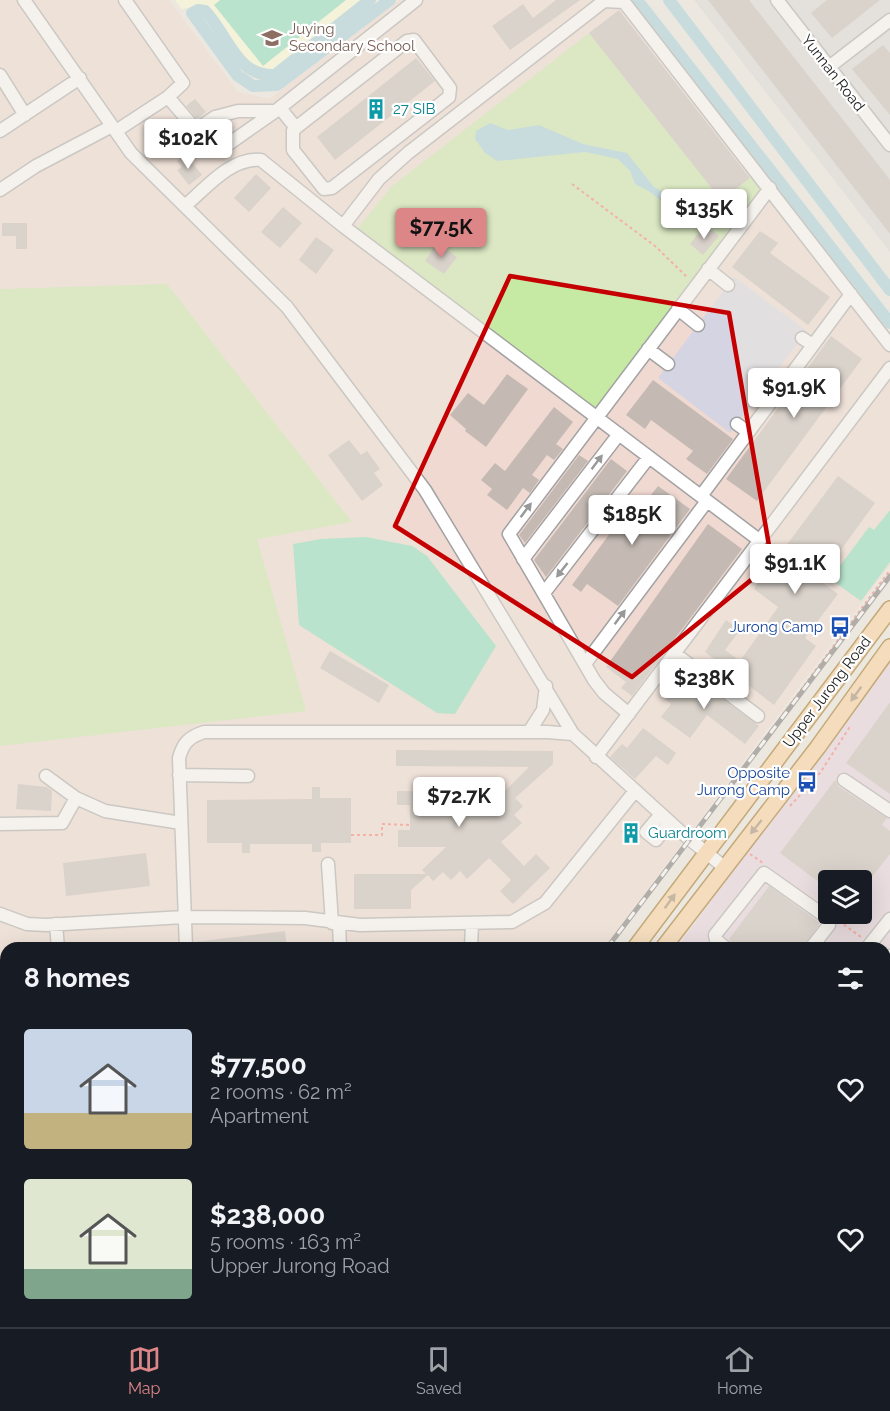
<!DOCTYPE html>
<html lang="en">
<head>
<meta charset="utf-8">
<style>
	:root { --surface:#171b24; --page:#242831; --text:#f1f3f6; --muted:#9ea1a6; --line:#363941; --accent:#dd8688 }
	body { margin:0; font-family:Raleway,sans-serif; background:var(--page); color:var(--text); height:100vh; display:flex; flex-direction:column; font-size:22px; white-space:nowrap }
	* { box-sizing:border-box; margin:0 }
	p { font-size:20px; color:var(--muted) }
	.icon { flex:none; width:33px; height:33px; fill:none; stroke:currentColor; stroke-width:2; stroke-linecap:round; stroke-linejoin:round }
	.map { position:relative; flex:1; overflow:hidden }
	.panel { position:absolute; left:0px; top:942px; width:891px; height:386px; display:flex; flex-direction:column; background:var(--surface); border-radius:18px 18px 0 0; box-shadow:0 6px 24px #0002 }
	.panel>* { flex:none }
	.buttons { position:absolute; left:818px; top:870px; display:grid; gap:12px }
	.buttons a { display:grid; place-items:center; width:54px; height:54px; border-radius:6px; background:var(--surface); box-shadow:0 6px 24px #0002; font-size:30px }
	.price { position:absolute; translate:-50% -51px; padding:0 14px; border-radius:6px; background:#fff; color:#222; font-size:20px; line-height:39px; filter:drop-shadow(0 2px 3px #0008) }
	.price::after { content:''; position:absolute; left:50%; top:36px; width:18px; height:14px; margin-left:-9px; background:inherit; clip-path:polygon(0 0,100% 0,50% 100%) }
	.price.current { background:var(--accent); color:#111 }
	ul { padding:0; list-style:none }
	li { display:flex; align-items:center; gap:18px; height:150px; padding:0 24px }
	li span { display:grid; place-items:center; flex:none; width:168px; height:120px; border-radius:6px; color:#555 }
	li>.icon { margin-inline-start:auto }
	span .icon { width:72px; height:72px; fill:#fffc; stroke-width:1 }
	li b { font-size:26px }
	h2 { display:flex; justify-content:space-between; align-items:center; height:72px; padding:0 24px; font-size:26px }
	.tabs { display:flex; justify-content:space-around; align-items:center; height:84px; border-top:2px solid var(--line); background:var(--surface); font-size:16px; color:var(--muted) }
	.tabs a { display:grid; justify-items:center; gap:3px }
	.tabs .current { color:var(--accent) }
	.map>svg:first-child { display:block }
	.residential { fill:#d9d7d7 }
	.industrial { fill:#e6d1e2; fill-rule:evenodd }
	.education { fill:#ffffd6 }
	.military { fill:#f0d9d1 }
	.grass { fill:#c6e9a3 }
	.pitch { fill:#7bdeb7 }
	.plaza { fill:#d4d4e2 }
	.water { fill:#9ecfdc }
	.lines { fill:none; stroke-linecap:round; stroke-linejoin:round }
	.canal { stroke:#9ecfdc; stroke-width:12 }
	.building { fill:#c4bab3 }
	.minor-casing { stroke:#a2a2a2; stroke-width:15 }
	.major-casing { stroke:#915f00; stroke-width:18 }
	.path { stroke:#fc6f61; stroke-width:2; stroke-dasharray:3 3; stroke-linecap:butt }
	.minor { stroke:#fff; stroke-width:12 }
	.major { stroke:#fdce94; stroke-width:15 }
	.rail-casing { stroke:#696969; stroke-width:5 }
	.rail { stroke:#fff; stroke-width:3; stroke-dasharray:9; stroke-linecap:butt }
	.oneway { fill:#989898 }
	.oneway2 { fill:#977d5e }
	.marked { fill:none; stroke:#c50002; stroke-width:4.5; stroke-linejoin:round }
	.labels { text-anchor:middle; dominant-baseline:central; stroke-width:4.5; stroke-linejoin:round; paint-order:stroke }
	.education-label { font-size:15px; fill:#785e54; stroke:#fff; text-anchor:start }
	.street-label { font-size:15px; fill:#1b1b1b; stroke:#fff }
	.culture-label { font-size:15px; fill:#0d838f; stroke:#fff; text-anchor:start }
	.transit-label { font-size:15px; fill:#164399; stroke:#fff; text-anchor:end }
</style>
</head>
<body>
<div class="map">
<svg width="890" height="1327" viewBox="0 0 890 1327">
	<rect width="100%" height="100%" fill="#ede8df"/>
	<path class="residential" d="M694,0H890V252Z"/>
	<path class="industrial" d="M890,661V1327H413L416,1322H885V948H676ZM828,880H861V914H828Z"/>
	<path class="education" d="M175,0H363L276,68L267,71L256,69L250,64L211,13L198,6L182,9Z"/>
	<path class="military" d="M0,0H169L238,92L269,99L399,0H629L890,340V565L604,948H6V1322H325L317,1327H0Z"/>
	<path class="grass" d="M589,33L721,200L751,177L762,191L596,409L358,228L391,187Z
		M167,284L352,522L257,539L306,711L0,746V289Z"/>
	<path class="pitch" d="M220,0H346L263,66L214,5Z
		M890,510V562L861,601L830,579L869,527L874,530Z
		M366,537L412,546L427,556L496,646L455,714L437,713L299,625L293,544L321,539Z"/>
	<path class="plaza" d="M734,277L807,331L730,433L658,378Z"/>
	<path class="water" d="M490,123L508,130L539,125L583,144L627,153L654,187L667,194L682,218L650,192L635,184L630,171L618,159L585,152L497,161L485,153L475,139L476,131Z"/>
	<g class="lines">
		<path class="canal" d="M370,0L275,75C236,77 229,36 205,11L198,10L192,13L237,75L253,86L277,85L390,0
			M637,0L890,323
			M669,0L890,290"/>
	</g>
	<path class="building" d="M556,0H580L510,50L492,26L523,4L533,18Z
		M708,0H749L880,167L890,180V234Z
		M827,0H880L832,38L811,13Z
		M619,10L750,178L721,200L589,33Z
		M883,45L890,53V115L852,69Z
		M416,58L435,81L335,160L317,137Z
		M195,99L206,112L197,119L186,106Z
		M185,154L202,175L189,185L177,170L182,167L177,161Z
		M256,174L271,188L249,212L234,198Z
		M283,207L302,223L280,248L261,232Z
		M2,223H27V249H16V236H2Z
		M705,225L719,236L703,255L690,244Z
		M760,231L778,243L770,253L830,297L808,325L732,267Z
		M316,237L334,250L316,274L299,260Z
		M437,243L457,257L444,274L425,261Z
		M831,336L862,359L757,501L726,479Z
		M507,374L528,389L486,447L465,431L466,429L450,415L468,393L484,405Z
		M653,380L733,439L707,474L686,459L693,451L651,420L645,429L626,415Z
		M554,407L573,422L556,444L563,449L554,460L547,455L532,475L539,480L530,493L523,488L507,510L487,495L492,489L481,480L495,463L505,471Z
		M349,440L361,455L367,451L380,469L374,473L383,485L362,501L328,455Z
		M579,455L588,461L525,543L519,535Z
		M611,459L627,471L546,577L534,560Z
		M838,476L875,503L819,580L838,594L805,638L816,646L774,705L705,652L726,620L740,630L725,650L740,661L778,607L754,589Z
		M658,486L690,509L618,606L587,584L581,592L572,585L633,502L641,508Z
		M708,524L742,549L632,696L621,688L626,682L606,667Z
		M330,651L389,685L379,703L320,668Z
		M685,672L759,726L745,744L707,715L690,738L661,717L671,704L665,699Z
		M890,702V794L846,763Z
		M643,728L676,753L668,765L656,756L635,779L610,757L622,744L627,748Z
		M396,750L553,751V764L515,798L523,806L514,815L522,823L501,842L524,866L536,854L550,868L513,904L500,891L511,880L489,858L467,879L460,871L451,880L443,872L433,881L428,875L411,890V909H354V874H426L422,870L446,847H398V830H410V805H397V791L504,792L529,767L396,766Z
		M835,780L839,787L887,818L882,825L890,831V854L861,891V880H828V889L780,853Z
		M18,784L47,787L52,791L51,811L16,809Z
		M312,787H320V798H351V843H321V852H312V844H250V853H242V843H207V800L312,799Z
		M628,824L640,837L635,843L621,832Z
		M146,853L150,886L66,896L63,863Z
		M769,886L820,923L803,948H734L729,939Z
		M285,931L287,948H194V942Z"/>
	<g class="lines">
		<g class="minor-casing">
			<path id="minor" d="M24,0L131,153L287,307L425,490L573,734L682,833L724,867
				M777,0L890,145
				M414,40L450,88L449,97L332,188L324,189L293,150V130L407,41Z
				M829,67L890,20
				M0,75L25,115
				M168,97L213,150H220L277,110L416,0
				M280,108L296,128
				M197,129L215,117L238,111H272
				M0,131L80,78
				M116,131L168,97L183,83L125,0
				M0,190L36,166L112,126
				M185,206C206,188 231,157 261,160L343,226L759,540
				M343,226L379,179L408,153L604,1L624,2L890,345
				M708,269L728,285
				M678,309L698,325
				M802,338L813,345
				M648,349L668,364
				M737,424L748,432
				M701,496L851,294
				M523,559L619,434
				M544,593L649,457
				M674,653L758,716
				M585,664L707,501
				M629,714L604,693L594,680L509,534L770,188
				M529,732L543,710L546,686
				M596,757L890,368
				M179,775L248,776
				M46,776L76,798L105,811L181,823
				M844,780L890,811
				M661,814L646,832L656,840L670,822
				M0,824L62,823L76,798
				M328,864L332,923
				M0,914L27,924L46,925L184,917L305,918L360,925L512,922L545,903L635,791
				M339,923L340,948
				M56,924L58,948
				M186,948L179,758C183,743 189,737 204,732H547L573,734
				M471,948L472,924
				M726,948L716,940L715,935L764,873L829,919V925L811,948
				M867,948L890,919
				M885,963L890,956
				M885,971L890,975
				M885,1233L890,1234
				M885,1265H890
				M84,1322L85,1327
				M241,1327L255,1322
				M430,1327L432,1324
				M500,1327V1322
				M559,1327V1322
				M628,1327V1322"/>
		</g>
		<g class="major-casing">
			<path id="major" d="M635,948L890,609
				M663,948L818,747L890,647
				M344,1327L349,1322
				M376,1327L381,1322"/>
		</g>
		<path class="path" d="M572,184L655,246L687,277
			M790,806L820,773L851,725
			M697,830L890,570
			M351,835H382V824L410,825
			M750,854L763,863
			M839,921L861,937
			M609,948L683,849
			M322,1327L326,1322
			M394,1327L408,1322"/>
		<use href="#minor" class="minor"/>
		<use href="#major" class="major"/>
		<g class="rail-casing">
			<path id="rail" d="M607,948L890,576
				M399,1327L400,1322"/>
		</g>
		<use href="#rail" class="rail"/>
	</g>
	<defs><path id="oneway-solid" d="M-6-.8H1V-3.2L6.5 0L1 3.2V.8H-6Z" transform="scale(1.5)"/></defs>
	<g class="oneway">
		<use href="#oneway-solid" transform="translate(597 462) rotate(-53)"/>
		<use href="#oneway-solid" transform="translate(526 510) rotate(-53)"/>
		<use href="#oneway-solid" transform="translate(562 570) rotate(128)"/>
		<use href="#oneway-solid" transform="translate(620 617) rotate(-53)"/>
	</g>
	<g class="oneway2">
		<use href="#oneway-solid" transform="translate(856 694) rotate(126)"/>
		<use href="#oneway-solid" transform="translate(756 827) rotate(129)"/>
		<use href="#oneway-solid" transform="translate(670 901) rotate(-54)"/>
	</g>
	<path d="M0 0H890V1327H0ZM510,276L729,313L772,563L632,677L395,526Z" fill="#ede8df" fill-opacity=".55" fill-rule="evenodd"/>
	<path class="marked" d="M510,276L729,313L772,563L632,677L395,526Z"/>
	<defs>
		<g id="school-bare" transform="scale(1.62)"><path d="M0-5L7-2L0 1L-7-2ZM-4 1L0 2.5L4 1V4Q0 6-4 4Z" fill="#8d6e63" stroke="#fff" stroke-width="2.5" paint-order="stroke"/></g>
		<g id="building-bare" transform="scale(1.62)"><path d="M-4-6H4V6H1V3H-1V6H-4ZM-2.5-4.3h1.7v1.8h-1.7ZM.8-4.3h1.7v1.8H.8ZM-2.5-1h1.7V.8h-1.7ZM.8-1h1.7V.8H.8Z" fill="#0f9aa8" stroke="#fff" stroke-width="2.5" paint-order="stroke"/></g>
		<g id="bus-bare" transform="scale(1.62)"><path d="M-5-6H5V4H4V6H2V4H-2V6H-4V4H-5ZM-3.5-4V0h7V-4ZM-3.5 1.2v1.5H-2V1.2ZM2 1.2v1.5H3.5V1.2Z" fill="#1a4fb4" stroke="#fff" stroke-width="2.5" paint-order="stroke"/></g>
	</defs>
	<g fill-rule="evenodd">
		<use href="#school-bare" x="272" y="38"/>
		<use href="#building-bare" x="376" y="109"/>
		<use href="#bus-bare" x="840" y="627"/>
		<use href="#bus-bare" x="807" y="782"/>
		<use href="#building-bare" x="631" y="833"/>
	</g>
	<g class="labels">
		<g class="education-label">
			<text x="289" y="29">Juying<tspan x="289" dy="17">Secondary School</tspan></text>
		</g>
		<g class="street-label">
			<text transform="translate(833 73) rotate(52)">Yunnan Road</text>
			<text transform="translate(827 692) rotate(-53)">Upper Jurong Road</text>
		</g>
		<g class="culture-label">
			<text x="393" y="109">27 SIB</text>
			<text x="648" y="833">Guardroom</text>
		</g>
		<g class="transit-label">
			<text x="823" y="627">Jurong Camp</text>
			<text x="790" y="773">Opposite<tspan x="790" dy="17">Jurong Camp</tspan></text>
		</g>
	</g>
</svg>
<div class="buttons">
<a><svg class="icon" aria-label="layers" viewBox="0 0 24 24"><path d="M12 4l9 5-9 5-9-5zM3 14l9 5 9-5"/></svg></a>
</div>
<b class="price" style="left:188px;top:170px">$102K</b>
<b class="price" style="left:704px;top:240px">$135K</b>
<b class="price current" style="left:441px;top:259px">$77.5K</b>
<b class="price" style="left:794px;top:419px">$91.9K</b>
<b class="price" style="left:632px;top:546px">$185K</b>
<b class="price" style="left:795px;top:595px">$91.1K</b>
<b class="price" style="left:704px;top:710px">$238K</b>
<b class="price" style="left:459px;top:828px">$72.7K</b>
<section class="panel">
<h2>8 homes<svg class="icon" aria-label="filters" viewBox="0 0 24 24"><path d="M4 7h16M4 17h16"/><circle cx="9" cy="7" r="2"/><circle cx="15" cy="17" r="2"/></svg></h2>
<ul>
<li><span style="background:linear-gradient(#c9d6e8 70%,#c2b280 0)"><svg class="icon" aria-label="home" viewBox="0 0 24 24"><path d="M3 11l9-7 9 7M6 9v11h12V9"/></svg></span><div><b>$77,500</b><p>2 rooms · 62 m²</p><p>Apartment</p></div><svg class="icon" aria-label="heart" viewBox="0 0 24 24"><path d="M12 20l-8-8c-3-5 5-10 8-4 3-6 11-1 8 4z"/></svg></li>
<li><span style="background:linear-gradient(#dfe7d0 75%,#7fa58c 0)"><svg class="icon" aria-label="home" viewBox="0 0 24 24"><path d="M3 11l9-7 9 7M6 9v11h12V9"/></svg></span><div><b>$238,000</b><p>5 rooms · 163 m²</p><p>Upper Jurong Road</p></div><svg class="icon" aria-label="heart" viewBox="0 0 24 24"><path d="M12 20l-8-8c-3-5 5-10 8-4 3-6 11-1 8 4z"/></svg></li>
</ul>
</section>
</div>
<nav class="tabs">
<a class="current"><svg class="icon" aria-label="map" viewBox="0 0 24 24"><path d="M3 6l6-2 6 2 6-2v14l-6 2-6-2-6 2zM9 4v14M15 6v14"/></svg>Map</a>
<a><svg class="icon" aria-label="saved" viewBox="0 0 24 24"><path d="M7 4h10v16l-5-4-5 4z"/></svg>Saved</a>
<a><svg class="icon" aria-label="home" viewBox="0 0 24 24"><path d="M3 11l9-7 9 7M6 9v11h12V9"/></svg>Home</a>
</nav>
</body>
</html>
